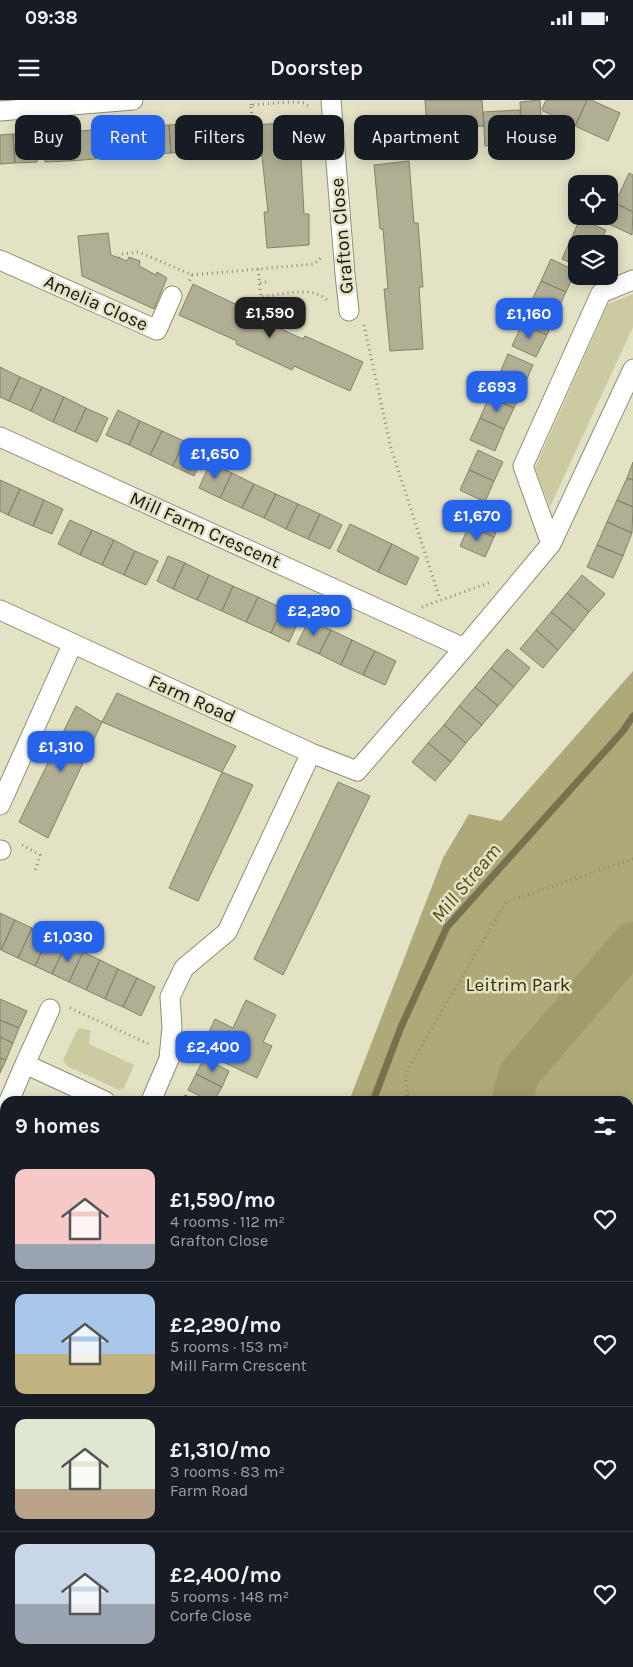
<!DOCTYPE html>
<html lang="en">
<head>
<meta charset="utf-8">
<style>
	:root { --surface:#171b24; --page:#20242c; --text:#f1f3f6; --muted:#9ea1a6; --line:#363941; --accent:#2563eb }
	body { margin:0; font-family:Karla,sans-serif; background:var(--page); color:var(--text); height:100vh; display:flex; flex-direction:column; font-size:19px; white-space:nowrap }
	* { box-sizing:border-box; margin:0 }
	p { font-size:16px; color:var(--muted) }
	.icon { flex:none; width:28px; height:28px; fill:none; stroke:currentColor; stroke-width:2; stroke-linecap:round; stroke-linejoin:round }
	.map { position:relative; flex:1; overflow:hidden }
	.panel { position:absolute; left:0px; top:996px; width:634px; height:571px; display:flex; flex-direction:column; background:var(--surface); border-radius:15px 15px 0 0; box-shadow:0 2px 12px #0003 }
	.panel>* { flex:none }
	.guide { position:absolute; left:15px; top:15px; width:604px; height:45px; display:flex; gap:10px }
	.controls { position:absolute; left:568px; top:75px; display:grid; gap:10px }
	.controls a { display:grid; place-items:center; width:50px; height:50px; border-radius:10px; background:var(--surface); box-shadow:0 2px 12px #0003; font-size:25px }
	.price { position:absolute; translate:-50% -42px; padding:0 11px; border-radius:10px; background:var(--accent); color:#fff; font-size:16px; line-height:32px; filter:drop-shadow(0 1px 2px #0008) }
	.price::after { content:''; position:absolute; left:50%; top:30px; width:15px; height:11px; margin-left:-8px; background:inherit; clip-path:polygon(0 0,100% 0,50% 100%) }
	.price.on { background:#222; color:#fff }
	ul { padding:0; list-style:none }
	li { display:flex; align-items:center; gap:15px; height:125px; padding:0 15px }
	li+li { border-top:1px solid var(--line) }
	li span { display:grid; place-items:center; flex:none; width:140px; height:100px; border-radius:10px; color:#555 }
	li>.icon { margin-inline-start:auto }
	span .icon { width:60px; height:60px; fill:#fffc; stroke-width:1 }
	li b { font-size:21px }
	h2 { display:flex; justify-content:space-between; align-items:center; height:60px; padding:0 15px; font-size:21px }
	.tag { padding:0 18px; border-radius:10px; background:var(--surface); box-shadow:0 2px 12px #0003; font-size:18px; line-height:45px }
	.tag.on { background:var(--accent); color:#fff }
	.status { display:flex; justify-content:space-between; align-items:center; height:35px; padding:0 25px; background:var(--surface); direction:ltr }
	.status svg { height:14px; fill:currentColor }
	header { display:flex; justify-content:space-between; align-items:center; height:65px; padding:0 15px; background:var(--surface); font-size:22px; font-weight:600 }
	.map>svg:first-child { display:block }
	.green { fill:#cccaa1 }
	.forest { fill:#ada978 }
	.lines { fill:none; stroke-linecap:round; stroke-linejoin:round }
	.stream { stroke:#75724d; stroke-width:7 }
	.river { stroke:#9f9b6b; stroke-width:41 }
	.building { fill:#b0af93; stroke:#848268 }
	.lane-casing { stroke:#8f8d73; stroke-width:12 }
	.street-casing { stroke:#8f8d73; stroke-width:21 }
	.path { stroke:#8b8a75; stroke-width:3; stroke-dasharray:1 4; stroke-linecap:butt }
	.lane { stroke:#fff; stroke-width:10 }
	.street { stroke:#fff; stroke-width:19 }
	.labels { text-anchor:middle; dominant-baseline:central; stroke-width:5; stroke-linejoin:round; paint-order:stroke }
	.street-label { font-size:19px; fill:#121208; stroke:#e3e2c5 }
	.park-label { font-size:19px; fill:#322f05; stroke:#e3e2c5 }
	.water-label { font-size:20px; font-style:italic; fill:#544f14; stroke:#e3e2c5 }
</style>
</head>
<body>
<div class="status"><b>09:38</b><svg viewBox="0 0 49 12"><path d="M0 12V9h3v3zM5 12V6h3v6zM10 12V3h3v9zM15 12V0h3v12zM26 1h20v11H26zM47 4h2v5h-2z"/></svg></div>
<header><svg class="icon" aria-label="menu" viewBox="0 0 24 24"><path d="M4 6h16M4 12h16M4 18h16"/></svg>Doorstep<svg class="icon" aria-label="heart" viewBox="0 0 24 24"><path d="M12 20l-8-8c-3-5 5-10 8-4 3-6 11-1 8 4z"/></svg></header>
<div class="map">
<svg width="633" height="1567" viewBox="0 0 633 1567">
	<rect width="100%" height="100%" fill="#e3e2c5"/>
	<path class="green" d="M633,194V227L550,407L535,368L608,204Z
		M78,928L90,930L89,944L134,965L124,988L119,990L67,966L63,960Z"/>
	<path class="forest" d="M633,571V1567H479L475,1563L629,1562V1001H349L443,758L469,714L501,721Z"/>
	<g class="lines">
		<path class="stream" d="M373,1001L401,927L447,827L623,631L633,616
			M339,1562L342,1567"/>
		<path class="river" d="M512,1001L519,974L633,842
			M525,1562L530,1567"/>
	</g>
	<path class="building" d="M425,0H482L484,26L427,30Z
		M540,0L542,33L522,34L520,2Z
		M546,0H587L575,26L543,11L542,9Z
		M587,0H591L620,13L608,41L575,26Z
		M520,10L522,43L485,46L483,12Z
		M243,21L245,49L222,50L221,22Z
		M221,22L222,50L201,52L199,23Z
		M299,22L304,114H309V145L267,148L264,112H268L261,47H254L255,25Z
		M195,23L197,51L171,53L169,25Z
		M169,25L171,53L146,55L144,26Z
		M144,26L146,55L120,57L119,28Z
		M119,28L120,57L95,59L93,30Z
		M93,30L95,59L70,61L68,32Z
		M68,32L70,61L45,62L43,33Z
		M35,33L37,62L15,63L13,34Z
		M13,34L15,63L0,64V35Z
		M409,61L414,123H418L423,187H419L423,249L390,251L384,189H388L383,129H380L374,65Z
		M629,73L633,75V112L615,103Z
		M615,103L633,112L632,135L605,122Z
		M580,119L606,130L599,144H583L571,139Z
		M108,133L111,155L127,161L129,157L140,161L139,166L156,175L157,172L167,178L154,209L82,176L78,136Z
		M571,139L583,144H576V165L562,159Z
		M551,159L576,171L566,192L541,181Z
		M541,181L566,192L556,214L531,202Z
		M193,184L248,210V214L303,239L305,236L363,262L350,291L294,266L292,270L236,244L237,241L179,215Z
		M531,202L556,214L547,235L522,224Z
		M522,224L547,235L536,257L512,246Z
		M508,254L533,265L524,286L499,275Z
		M0,267L20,277L9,301L0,297Z
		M499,275L524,286L514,308L489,297Z
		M20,277L42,287L31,311L9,301Z
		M42,287L64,297L53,322L31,311Z
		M64,297L86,308L75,332L53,322Z
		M489,297L514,308L504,329L480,318Z
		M86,308L108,318L97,342L75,332Z
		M118,310L140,321L129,345L106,335Z
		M480,318L504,329L495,351L470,340Z
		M140,321L162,331L150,355L129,345Z
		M162,331L184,341L173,366L150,355Z
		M184,341L206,351L194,376L173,366Z
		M478,350L503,362L494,381L469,370Z
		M633,362V380L627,378Z
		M210,363L232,373L220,398L199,388Z
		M469,370L494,381L485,402L460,390Z
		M232,373L254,384L242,408L220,398Z
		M627,378L633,380V407L617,400Z
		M0,380L20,389L8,415L0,411Z
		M254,384L276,394L264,418L242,408Z
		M20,389L44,400L33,426L8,415Z
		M276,394L298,404L286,429L264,418Z
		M44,400L63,409L52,434L33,426Z
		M617,400L633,407L632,433L607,422Z
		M298,404L320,414L308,439L286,429Z
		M478,406L503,417L494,437L469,426Z
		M320,414L342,425L330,449L308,439Z
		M70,420L92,430L80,455L58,444Z
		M607,422L632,433L623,456L597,445Z
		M350,424L392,444L378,472L337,451Z
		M469,426L494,437L485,457L460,446Z
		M92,430L114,440L102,465L80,455Z
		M114,440L135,451L124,475L102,465Z
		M392,444L419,458L406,485L378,472Z
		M597,445L623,456L613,478L587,467Z
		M135,451L158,461L146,485L124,475Z
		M168,456L185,463L173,489L157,481Z
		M185,463L209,475L197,500L173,489Z
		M209,475L233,486L222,511L197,500Z
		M582,475L605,494L589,512L567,493Z
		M233,486L258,497L246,522L222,511Z
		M567,493L589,512L574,531L551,512Z
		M258,497L282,508L271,533L246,522Z
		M282,508L301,516L289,542L271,533Z
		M551,512L574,531L558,550L536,530Z
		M309,520L331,530L319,554L297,544Z
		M331,530L352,540L341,565L319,554Z
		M536,530L558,550L543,568L520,549Z
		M352,540L375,551L363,575L341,565Z
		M507,549L530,568L514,587L491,568Z
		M375,551L396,561L385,585L363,575Z
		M491,568L514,587L498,606L475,587Z
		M475,587L498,606L482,625L459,606Z
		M117,593L236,646L222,672L102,622Z
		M76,606L102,622L48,738L19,722Z
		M459,606L482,625L466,643L444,625Z
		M444,625L466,643L451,662L428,643Z
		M428,643L451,662L435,681L412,662Z
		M222,672L253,685L198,801L169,788Z
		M338,682L370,696L283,875L254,859Z
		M0,813L15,820L1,850L0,849Z
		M15,820L32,828L18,858L1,850Z
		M32,828L49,836L35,866L18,858Z
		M49,836L66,844L52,874L35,866Z
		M66,844L83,852L69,882L52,874Z
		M83,852L100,860L86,890L69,882Z
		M100,860L118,869L105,899L86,890Z
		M118,869L137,878L123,907L105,899Z
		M137,878L155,887L141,916L123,907Z
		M0,899L27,911L19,928L0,920Z
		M246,900L276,915L263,942L272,946L257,978L200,951L215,919L233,928Z
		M0,920L19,928L13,943L0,937Z
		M0,937L13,943L6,960L0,958Z
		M0,958L6,960L0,973Z
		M204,958L229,971L222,987L196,974Z
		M196,974L222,987L214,1001H210L188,990Z
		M185,995L198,1001H182Z
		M5,1086V1106L0,1104V1096Z
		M0,1104L5,1106V1126L0,1124Z
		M0,1487L5,1492V1562H89L94,1567H0Z"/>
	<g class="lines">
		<g class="lane-casing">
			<path id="lane" d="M0,1198L5,1202
				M0,1213L5,1217
				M136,1567V1562"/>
		</g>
		<g class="street-casing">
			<path id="street" d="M331,0L345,174L349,211
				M0,11L133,0
				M0,160L157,230L172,196
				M0,337L464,548L551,444L633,269
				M551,444L523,366L601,193L633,180
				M0,510L311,653L357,671L464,548
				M0,705L72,545
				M0,750H1
				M50,909L25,964L105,1001
				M9,1001L25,964
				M151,1001L169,959L172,927L170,897L184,868L227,832L311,653
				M0,1023L5,1011"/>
		</g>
		<path class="path" d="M251,5V0
			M253,58L251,5L290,2L304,3L311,8
			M119,158L122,154L139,152L192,175L188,184
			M258,169L261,197C281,195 311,185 327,200
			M192,175L314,164L323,156
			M260,183L270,181
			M364,225L391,348L440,499
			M422,507L491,482
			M22,745L40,755L35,771
			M70,908L151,945
			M408,1001L405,974L506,802L633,759
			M629,1123L633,1121
			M0,1157L5,1162
			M629,1317L633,1320
			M629,1480L633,1478
			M424,1562L429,1567"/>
		<use href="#lane" class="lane"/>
		<use href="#street" class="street"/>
	</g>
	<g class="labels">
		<g class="street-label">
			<text transform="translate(342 136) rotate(-95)">Grafton Close</text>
			<text transform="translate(96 203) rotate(24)">Amelia Close</text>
			<text transform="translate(205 430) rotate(24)">Mill Farm Crescent</text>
			<text transform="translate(192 599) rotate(24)">Farm Road</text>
		</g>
		<g class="park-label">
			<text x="518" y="885">Leitrim Park</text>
		</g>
		<g class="water-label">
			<text transform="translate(466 783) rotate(-50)">Mill Stream</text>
		</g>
	</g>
</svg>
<div class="controls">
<a><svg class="icon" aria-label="locate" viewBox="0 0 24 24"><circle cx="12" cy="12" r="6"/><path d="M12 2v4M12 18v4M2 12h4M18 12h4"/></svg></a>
<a><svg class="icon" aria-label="layers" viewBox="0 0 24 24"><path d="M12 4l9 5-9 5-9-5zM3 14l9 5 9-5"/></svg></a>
</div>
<b class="price on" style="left:270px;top:239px">£1,590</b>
<b class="price" style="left:529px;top:240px">£1,160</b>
<b class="price" style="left:497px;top:313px">£693</b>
<b class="price" style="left:215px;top:380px">£1,650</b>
<b class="price" style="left:477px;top:442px">£1,670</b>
<b class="price" style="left:314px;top:537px">£2,290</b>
<b class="price" style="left:61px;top:673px">£1,310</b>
<b class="price" style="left:68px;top:863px">£1,030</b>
<b class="price" style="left:213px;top:973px">£2,400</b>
<div class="guide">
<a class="tag">Buy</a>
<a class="tag on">Rent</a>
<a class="tag">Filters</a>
<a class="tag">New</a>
<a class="tag">Apartment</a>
<a class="tag">House</a>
</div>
<section class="panel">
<h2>9 homes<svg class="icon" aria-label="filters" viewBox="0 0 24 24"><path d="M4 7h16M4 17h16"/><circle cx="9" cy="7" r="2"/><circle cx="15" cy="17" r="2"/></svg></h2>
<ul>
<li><span style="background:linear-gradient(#f6c9c9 75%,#9aa5b1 0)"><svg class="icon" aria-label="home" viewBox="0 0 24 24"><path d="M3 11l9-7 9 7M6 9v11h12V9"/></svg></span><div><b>£1,590/mo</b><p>4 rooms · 112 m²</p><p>Grafton Close</p></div><svg class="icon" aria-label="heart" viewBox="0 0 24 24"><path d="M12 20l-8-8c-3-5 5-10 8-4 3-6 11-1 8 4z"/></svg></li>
<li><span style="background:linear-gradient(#a9c7e8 60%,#c2b280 0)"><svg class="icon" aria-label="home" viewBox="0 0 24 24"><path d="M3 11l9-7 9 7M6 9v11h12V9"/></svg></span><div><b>£2,290/mo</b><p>5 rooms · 153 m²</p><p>Mill Farm Crescent</p></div><svg class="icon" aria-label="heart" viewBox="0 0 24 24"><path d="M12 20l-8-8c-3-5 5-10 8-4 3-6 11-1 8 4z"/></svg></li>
<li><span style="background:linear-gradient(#dfe7d0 70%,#b9a48a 0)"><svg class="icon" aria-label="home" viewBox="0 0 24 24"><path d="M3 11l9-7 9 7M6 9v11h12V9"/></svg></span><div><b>£1,310/mo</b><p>3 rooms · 83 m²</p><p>Farm Road</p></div><svg class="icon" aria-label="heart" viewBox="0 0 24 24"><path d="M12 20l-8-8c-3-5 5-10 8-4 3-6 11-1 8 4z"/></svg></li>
<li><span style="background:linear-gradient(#c9d6e8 60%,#9aa5b1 0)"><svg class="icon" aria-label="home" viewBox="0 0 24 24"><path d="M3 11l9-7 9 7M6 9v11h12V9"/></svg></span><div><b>£2,400/mo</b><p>5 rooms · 148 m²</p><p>Corfe Close</p></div><svg class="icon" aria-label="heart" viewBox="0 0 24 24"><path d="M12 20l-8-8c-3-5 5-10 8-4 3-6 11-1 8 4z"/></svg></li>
</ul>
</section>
</div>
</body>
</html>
